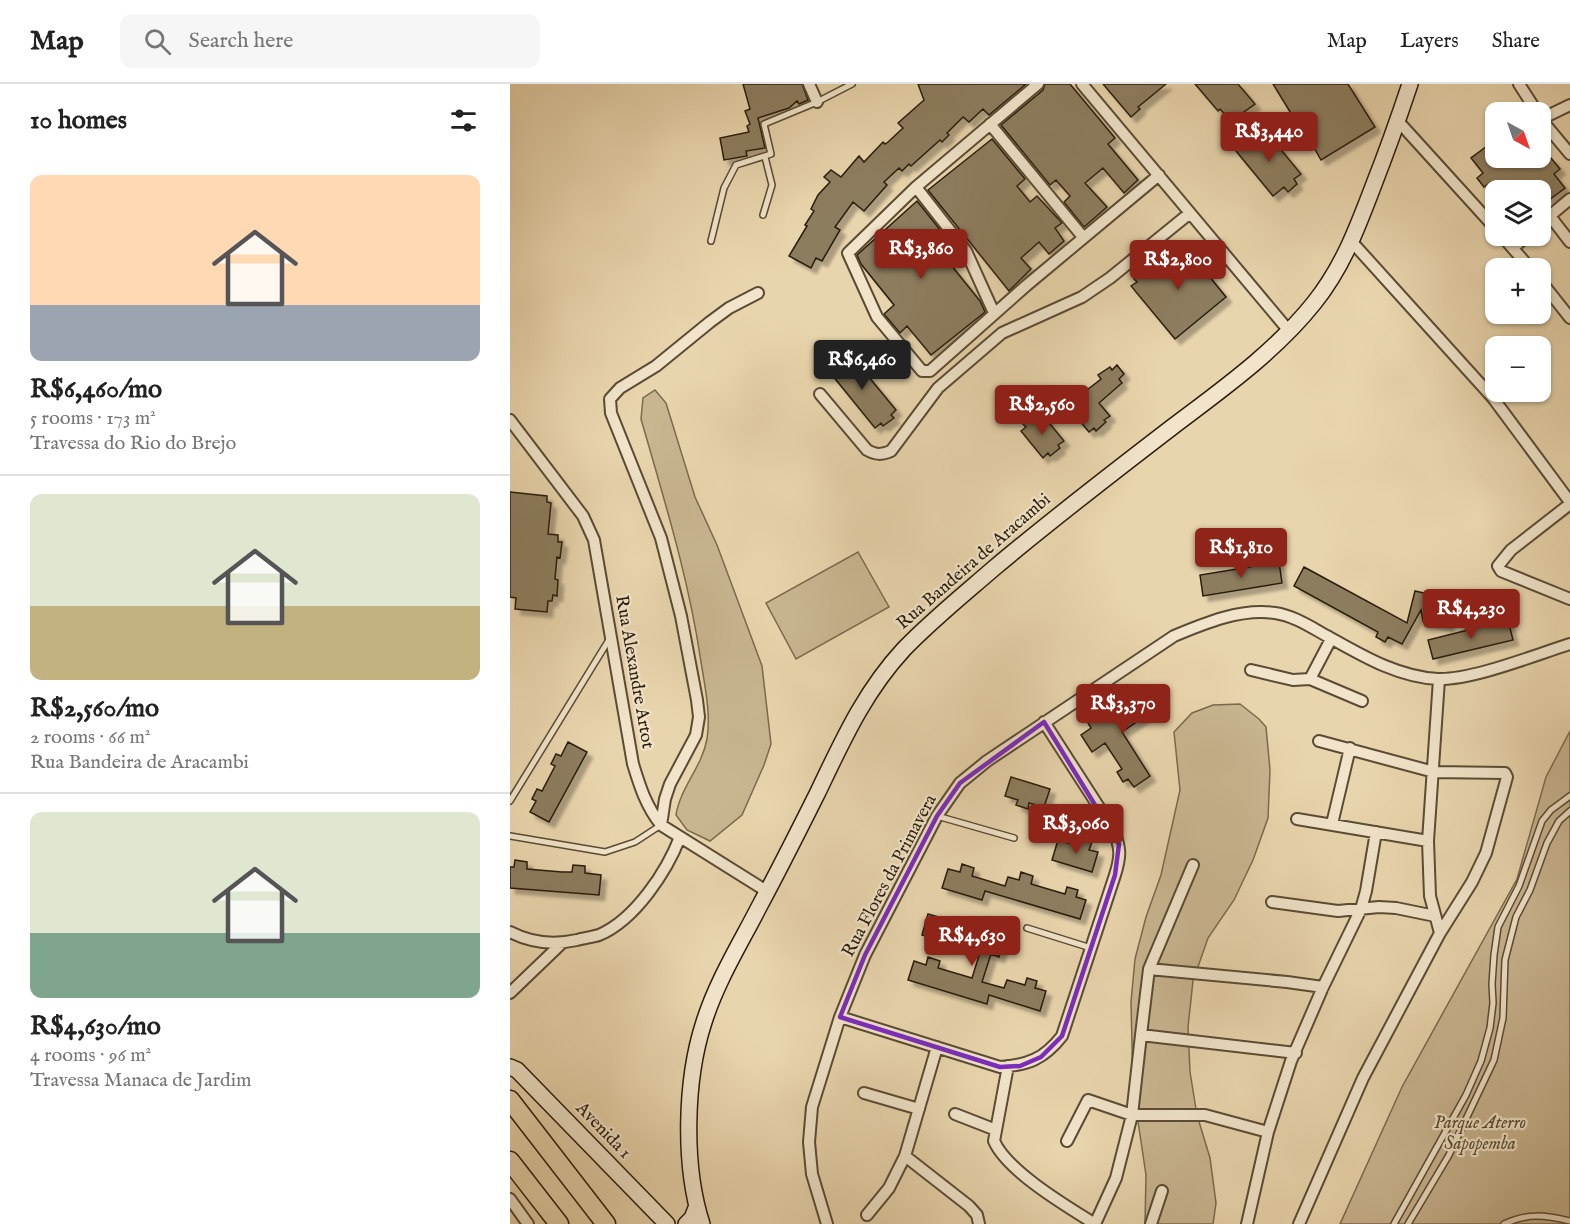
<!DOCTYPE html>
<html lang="en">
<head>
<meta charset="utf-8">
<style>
	:root { --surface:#fff; --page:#f6f6f6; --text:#222; --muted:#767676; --line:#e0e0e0; --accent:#8f2418 }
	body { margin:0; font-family:"IM FELL English",serif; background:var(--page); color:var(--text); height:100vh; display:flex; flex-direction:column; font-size:22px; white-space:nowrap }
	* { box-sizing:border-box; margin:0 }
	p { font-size:20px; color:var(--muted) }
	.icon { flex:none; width:33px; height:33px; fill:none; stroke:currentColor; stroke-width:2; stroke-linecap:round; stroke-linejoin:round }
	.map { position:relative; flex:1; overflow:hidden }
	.details { display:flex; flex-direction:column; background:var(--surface); width:510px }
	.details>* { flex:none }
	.needle { width:39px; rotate:140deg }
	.controls { position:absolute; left:975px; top:18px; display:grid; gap:12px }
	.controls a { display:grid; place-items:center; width:66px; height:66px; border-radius:12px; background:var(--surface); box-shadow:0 2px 4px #0004; font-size:30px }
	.price { position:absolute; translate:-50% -51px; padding:0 14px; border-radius:6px; background:var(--accent); color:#fff; font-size:20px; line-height:39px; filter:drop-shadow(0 2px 3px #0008) }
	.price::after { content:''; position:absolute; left:50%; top:36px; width:18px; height:14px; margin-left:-9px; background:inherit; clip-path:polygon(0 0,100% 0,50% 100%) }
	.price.selected { background:#222; color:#fff }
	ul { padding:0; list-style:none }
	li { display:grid; align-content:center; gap:12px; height:318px; padding:0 30px }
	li+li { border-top:2px solid var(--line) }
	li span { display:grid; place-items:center; height:186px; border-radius:12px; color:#555 }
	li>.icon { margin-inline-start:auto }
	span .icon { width:108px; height:108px; fill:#fffc; stroke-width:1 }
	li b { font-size:26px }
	h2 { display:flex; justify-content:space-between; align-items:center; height:72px; padding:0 30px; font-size:26px }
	header { display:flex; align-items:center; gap:36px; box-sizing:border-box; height:84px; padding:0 30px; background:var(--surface); border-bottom:2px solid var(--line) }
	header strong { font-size:28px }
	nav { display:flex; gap:33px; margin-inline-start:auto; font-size:21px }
	.search { width:420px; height:54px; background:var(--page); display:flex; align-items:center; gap:15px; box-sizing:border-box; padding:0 21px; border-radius:12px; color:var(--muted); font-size:22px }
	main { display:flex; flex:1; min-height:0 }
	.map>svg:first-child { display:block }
	.green { fill:#c9b691; stroke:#7a6a4e; stroke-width:1.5 }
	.building { fill:#8d7d5f; stroke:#2a1d0b; stroke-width:1.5; filter:url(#shadow) }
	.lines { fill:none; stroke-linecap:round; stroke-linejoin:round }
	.service-casing { stroke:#5a4b34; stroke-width:8 }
	.minor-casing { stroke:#5a4b34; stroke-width:14 }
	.secondary-casing { stroke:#2a1d0b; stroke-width:18 }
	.trunk-casing { stroke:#2a1d0b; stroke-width:21 }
	.service { stroke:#f1e4ca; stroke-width:5 }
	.minor { stroke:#f1e4ca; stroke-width:10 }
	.secondary { stroke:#f1e4ca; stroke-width:15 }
	.trunk { stroke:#e9d5ad; stroke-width:18 }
	.marked { fill:none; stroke:#7b2cbf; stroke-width:4.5; stroke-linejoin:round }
	.labels { text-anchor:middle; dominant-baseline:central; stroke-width:4.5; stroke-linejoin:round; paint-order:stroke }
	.street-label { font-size:18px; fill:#2a1d0b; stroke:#f1e4ca }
	.park-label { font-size:18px; font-style:italic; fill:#5a4b33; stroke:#f1e4ca }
</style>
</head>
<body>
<header>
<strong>Map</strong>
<div class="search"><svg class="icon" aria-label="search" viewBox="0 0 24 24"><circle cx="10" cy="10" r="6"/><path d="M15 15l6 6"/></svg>Search here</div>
<nav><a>Map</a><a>Layers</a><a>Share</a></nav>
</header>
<main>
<section class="details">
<h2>10 homes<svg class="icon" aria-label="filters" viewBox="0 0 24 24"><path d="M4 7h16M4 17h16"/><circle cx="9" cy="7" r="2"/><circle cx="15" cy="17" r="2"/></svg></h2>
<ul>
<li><span style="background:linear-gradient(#ffd9b3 70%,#9aa5b1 0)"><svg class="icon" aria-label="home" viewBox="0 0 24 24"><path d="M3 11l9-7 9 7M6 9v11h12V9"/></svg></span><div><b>R$6,460/mo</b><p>5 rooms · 173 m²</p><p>Travessa do Rio do Brejo</p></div></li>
<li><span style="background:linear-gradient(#dfe7d0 60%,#c2b280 0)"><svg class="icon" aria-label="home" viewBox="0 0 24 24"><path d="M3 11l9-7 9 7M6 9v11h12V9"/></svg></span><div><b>R$2,560/mo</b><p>2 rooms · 66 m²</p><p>Rua Bandeira de Aracambi</p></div></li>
<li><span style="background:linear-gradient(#dfe7d0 65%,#7fa58c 0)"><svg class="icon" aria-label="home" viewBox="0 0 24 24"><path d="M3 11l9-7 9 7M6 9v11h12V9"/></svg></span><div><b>R$4,630/mo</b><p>4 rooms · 96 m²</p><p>Travessa Manaca de Jardim</p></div></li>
</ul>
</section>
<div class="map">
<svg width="1060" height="1140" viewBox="0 0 1060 1140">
	<defs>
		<filter id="shadow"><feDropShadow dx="5.5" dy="5.5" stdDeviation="1.5" flood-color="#0004"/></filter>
	</defs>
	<rect width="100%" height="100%" fill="#e9d5ad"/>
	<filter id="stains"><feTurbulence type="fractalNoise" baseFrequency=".00333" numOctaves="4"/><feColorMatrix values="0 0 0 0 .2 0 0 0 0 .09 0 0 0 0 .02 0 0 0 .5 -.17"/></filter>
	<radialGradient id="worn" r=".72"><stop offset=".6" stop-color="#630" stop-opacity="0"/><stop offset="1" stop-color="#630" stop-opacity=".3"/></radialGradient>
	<path class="green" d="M145,306L156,319L185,413L207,461L252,582L261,660L254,681L232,731L200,757L177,746L166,731C170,704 192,683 197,655C201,630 195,603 191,578C179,495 154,415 131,335L133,314Z
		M348,468L379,523L286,575L256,519Z
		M730,620L749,635L756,643L760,686L758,734L743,776L724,816L698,854L683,897L678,943L680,988L687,1031L700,1074L706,1119L703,1140H635L636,1091L623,1004L621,918L625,875L636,833L651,791L670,706L664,648L682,629L703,621Z
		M1060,647V1140H830L892,1003L1007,795L1036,693Z"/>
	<path class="building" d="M233,0H292L298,16L289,20L287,17L279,24L248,34L255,64L236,67L237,72L214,76L210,54L239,48L237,42L240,40L235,27L240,25Z
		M408,0H516L479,31L473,25L459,38L453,33L437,49L439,51L432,58L430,56L401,82L399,80L392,87L389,84L374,98L377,101L354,127L343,118L325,143L330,146L312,177L306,174L301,184L279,172L297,142L295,141L304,127L301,125L308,111L320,98L314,93L321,86L331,93L349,72L354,78L373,58L375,60L378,58L393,44L388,39L414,16Z
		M535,0H560L605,54L598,60L628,96L614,109L593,84L575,99L597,123L574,143L554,118L560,112L546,96L540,101L491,41L533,6Z
		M593,0H656L628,23L630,25L621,33Z
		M685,0H728L745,20L721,37L710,25L708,27Z
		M763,0H838L865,43L811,76L787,34L785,36Z
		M753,44L791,90L784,95L787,100L778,108L774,103L763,112L726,67Z
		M482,55L515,95L507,102L520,118L527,112L552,139L545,144L554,157L539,170L529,158L511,174L521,185L499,207L418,106Z
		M977,62L985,74H1041L1050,85L1044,90L1055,104L1039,116L1031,106H987L981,98L974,103L967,94L973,89L961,74Z
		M407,117L447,167L437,176L470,217L475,228L421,271L397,242L390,249L374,230L384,221L351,180L347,171Z
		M673,160L716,213L665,255L621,202L627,198L624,195L634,187L636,189L657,173L655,170L665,162L667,165Z
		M339,269L386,326L381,331L384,334L373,342L371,339L365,344L318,286L323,282L321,279L331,271L334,273Z
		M607,281L614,290L609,295L612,299L589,319L600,332L594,336L596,338L586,347L584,344L579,348L557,322L562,318L560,315L570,306L573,309L591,295L588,291L600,283L602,286Z
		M532,330L554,357L548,361L550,364L540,372L538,369L533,374L511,347L516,343L513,340L524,331L526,334Z
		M0,408L37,412V418L41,419L38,450L48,451V458H52L50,474L47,473L45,495L48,496L47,512L43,511L42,517H38L37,528L5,525L6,514L0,513Z
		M769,478L772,499L693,512L690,491Z
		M794,483L897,539L905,507L944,516L938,542L913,537L911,526L892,560L878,553L875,558L866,553L868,548L784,502Z
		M998,536L1003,556L923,575L918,556Z
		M639,605L650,622L612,648L640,692L624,703L618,695L613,698L607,688L612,685L595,659L582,668L571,651L581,644L578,639L586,633L590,638L620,618L617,613L626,607L630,612Z
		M58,658L77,668L39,738L20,728L26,717L22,715L27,705L32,707L45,682L41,680L46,670L51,672Z
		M501,693L540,705L534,723L519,719L518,725L506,721L508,716L495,712Z
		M570,755L582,758L579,766L588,768L582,788L542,776L548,756L568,762Z
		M5,776L17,778V785L52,788H62L63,781L75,782V789L91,791L89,811L0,804V783H4Z
		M452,780L464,784L462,792L495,802L498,793L509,796L511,788L523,792L521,800L555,810L557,803L568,806L566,813L576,816L570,835L475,807L472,816L432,804L438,785L450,788Z
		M418,830L495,852L489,873L481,870L472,898L494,904L497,896L515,901L517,894L527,897L525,904L536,907L530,927L479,911L477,920L398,896L404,877L416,881L418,873L430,877L428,884L462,894L467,878L470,867L412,851Z"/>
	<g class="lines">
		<g class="service-casing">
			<path id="service" d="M253,131L262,101L255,73
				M201,157L214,104L226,81L261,70L254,40L307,18L342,0
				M0,717L100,554
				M427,732L504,754
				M0,752L95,768L125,758L151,741
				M517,844L581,864
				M884,1140L956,1011L971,977L980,944L983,919L982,900L984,871L988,843L1009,802L1032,737L1041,726L1060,712
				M898,1140L939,1071L984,976L993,934L995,876L1006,833L1020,806L1037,759L1049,737L1060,727
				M994,1140C1017,1129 1035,1131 1060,1137"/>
		</g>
		<g class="minor-casing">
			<path id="minor" d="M299,0L307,18
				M528,0L406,103L338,169L367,233L412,287H420L517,201L649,91
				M572,0L779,247
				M1009,0L1027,28
				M1030,34L1060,70
				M1031,35L1060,21
				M888,37L986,145
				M480,40L573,153
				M406,103L456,167L484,229
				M1040,132L1060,158
				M1030,140L1060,115
				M992,152L1020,184
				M842,158L983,314L1060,418
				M1003,164L1017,152
				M1030,196L1060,234
				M310,310L357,366C366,371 371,371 381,367L428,304L492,249L572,213L600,194L680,129
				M0,336L73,432L84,456L123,680C130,703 136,722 151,741L258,808
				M1060,420L1001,466L988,482L991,487L1060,515
				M821,555L800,595L852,617
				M741,586L783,596L800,595
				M929,595L918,757L920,812L930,849
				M787,735L918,757
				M822,740L840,664
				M151,741L155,715L160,700L186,651L189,633L187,616L171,532L151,454L101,329L100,315L110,304L146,282L200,238L219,224L248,209
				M683,781L639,885L631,951L786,969
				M762,818L828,827L869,823L886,824L925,832
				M0,848C21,859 44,861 67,856C74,854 83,853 89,851C125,836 157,787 170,753
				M639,885L777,898L813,903
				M0,909L51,860
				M330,933L490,983C518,981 534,975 552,952L605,791C611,772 611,764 603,745L534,638
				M631,951L622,1031H695L758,1048
				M498,982L484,1057C497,1087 556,1122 585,1140
				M354,1009L409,1025
				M445,1030L486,1046
				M557,1057L578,1016L622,1031L606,1094L585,1140
				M395,1072L459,1122L467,1131L469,1140
				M0,1115L18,1140
				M357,1131L379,1104L395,1072L427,963
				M317,1140L302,1090L299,1058L302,1023L330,933L355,871L427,732L450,699L477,677L664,552C695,539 731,524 765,529C785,532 802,544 819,553C853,572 888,593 928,595C963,596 1025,571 1060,560
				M641,1140L652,1107
				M737,1140L758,1048L781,977L813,903L851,825L856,807L866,748
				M789,1140L853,994L930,849L962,798L976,769L997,693L995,689L924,688L809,657"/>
		</g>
		<g class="secondary-casing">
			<path id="secondary" d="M0,983L7,986L157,1140
				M176,1140L182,1134L186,1124
				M192,1140C173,1082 175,996 194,938C207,897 230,860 249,823C269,786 288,748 307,710C332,658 354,608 394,565C422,536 453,511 483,485C541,436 601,390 661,344C711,306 764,269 804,219C833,183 848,142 864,100C877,67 889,33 900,0"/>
		</g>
		<g class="trunk-casing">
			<path id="trunk" d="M0,1016L96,1140
				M0,1077L49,1140"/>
		</g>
		<use href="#service" class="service"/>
		<use href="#minor" class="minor"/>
		<use href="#secondary" class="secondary"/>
		<use href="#trunk" class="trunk"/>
	</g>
	<path class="marked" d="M534,638L609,760L605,791L552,952L531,973L510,982L490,983L330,933L355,871L427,732L450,699Z"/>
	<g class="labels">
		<g class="street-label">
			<text transform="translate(464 478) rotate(-41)">Rua Bandeira de Aracambi</text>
			<text transform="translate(124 588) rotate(80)">Rua Alexandre Artot</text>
			<text transform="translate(380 792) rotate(-62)">Rua Flores da Primavera</text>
			<text transform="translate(93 1047) rotate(46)">Avenida 1</text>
		</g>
		<g class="park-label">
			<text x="970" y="1039">Parque Aterro<tspan x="970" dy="21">Sapopemba</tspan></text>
		</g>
	</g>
	<rect width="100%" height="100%" filter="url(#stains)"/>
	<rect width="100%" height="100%" fill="url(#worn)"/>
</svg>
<div class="controls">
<a><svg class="needle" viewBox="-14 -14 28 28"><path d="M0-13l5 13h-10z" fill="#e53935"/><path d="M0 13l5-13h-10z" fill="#767676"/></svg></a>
<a><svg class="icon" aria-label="layers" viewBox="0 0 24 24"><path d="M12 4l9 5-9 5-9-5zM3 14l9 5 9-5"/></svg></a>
<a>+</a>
<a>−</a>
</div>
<b class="price" style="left:759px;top:79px">R$3,440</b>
<b class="price" style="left:411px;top:196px">R$3,860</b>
<b class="price" style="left:668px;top:207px">R$2,800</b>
<b class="price selected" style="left:352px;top:307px">R$6,460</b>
<b class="price" style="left:532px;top:352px">R$2,560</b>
<b class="price" style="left:731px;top:495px">R$1,810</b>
<b class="price" style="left:961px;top:556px">R$4,230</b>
<b class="price" style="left:613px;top:651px">R$3,370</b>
<b class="price" style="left:566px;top:771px">R$3,060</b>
<b class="price" style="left:462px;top:883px">R$4,630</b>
</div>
</main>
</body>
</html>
